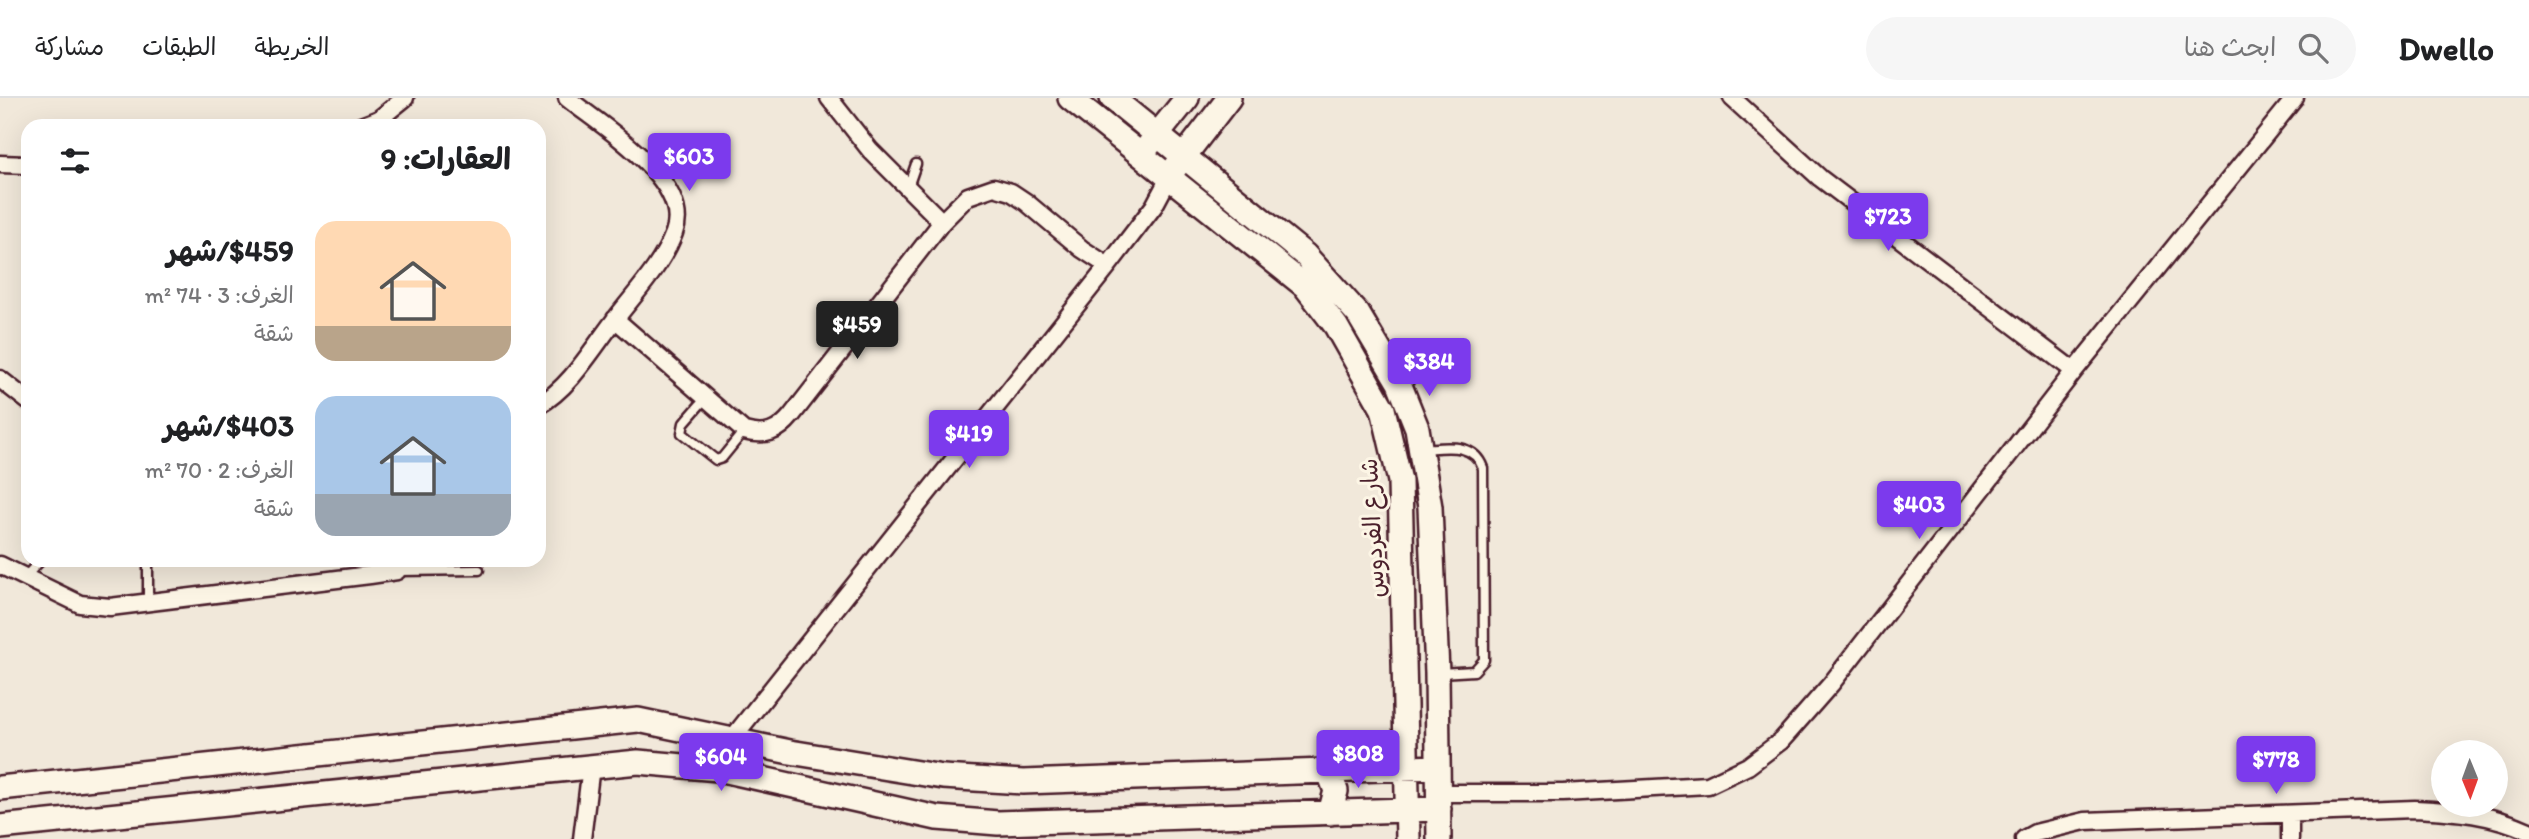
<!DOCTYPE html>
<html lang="ar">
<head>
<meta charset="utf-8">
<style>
	:root { --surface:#fff; --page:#f6f6f6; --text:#202124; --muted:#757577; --line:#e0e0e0; --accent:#7c3aed }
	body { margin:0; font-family:Itim,"Playpen Sans Arabic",sans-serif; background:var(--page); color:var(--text); direction:rtl; height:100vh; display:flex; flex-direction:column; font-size:26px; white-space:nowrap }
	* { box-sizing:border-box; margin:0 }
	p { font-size:23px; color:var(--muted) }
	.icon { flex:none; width:38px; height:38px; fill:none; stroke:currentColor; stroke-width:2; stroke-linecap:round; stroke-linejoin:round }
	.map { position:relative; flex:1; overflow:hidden; direction:ltr }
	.side { position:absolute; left:21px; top:21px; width:525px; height:448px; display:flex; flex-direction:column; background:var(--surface); border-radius:21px; box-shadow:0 7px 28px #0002; direction:rtl }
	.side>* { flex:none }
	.needle { width:46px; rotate:179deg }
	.tools { position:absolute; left:2431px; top:642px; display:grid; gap:14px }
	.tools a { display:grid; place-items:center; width:77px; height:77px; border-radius:50%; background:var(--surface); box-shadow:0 7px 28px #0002; font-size:35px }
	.price { position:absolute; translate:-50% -60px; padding:0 16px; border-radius:7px; background:var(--accent); color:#fff; font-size:23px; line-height:46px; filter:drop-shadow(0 2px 4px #0008) }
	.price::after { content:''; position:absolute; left:50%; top:42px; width:21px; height:16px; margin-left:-10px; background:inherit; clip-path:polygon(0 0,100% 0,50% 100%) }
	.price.selected { background:#222; color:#fff }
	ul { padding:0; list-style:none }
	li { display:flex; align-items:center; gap:21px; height:175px; padding:0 35px }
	li span { display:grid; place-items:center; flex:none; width:196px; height:140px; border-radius:21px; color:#555 }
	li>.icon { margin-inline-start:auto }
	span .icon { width:84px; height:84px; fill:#fffc; stroke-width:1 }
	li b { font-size:30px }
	h2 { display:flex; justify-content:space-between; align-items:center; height:84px; padding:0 35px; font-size:30px }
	header { display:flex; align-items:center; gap:42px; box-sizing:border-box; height:98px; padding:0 35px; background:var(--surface); border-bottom:2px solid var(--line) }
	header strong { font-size:33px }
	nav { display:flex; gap:38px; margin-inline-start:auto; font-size:24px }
	.search { width:490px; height:63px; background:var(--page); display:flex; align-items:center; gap:18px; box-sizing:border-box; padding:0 24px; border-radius:38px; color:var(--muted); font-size:26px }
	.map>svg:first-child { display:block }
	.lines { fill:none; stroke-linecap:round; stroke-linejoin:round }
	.lane-casing { stroke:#4a1f2b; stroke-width:13 }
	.street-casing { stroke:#4a1f2b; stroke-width:21 }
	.secondary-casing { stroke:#4a1f2b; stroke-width:28 }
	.lane { stroke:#fcf5e5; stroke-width:8 }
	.street { stroke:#fcf5e5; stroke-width:16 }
	.secondary { stroke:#fcf5e5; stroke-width:23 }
	.labels { text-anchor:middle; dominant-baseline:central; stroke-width:6; stroke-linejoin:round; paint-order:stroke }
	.street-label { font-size:24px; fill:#4a1f2b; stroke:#fcf5e5 }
</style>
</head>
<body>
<header>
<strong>Dwello</strong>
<div class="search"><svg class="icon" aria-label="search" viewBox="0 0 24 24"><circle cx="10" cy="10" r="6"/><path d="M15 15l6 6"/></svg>ابحث هنا</div>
<nav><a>الخريطة</a><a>الطبقات</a><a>مشاركة</a></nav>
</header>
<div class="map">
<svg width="2529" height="741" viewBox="0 0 2529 741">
	<rect width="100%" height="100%" fill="#f1e8da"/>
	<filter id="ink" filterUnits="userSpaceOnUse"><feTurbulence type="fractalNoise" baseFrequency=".0143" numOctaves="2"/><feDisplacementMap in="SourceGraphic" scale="14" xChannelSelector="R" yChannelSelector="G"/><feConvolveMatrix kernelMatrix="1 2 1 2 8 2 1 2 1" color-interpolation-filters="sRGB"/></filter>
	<g filter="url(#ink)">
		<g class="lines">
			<g class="lane-casing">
				<path id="lane" d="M908,89L916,66
					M704,302L684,325L682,335L716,362L722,360L744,333
					M1422,351C1445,350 1473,343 1483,370L1484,562L1474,573L1440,575
					M144,462L148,466V502
					M397,473L479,472
					M25,479L41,462"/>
			</g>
			<g class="street-casing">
				<path id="street" d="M829,0L870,52L942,124
					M1732,0L1820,80L2074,273
					M361,28L379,21L405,0
					M0,66L28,67
					M615,221L744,333C766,339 778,334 792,317L942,124L968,98L994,89L1011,94L1026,104L1082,151L1108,168
					M0,281L28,303
					M539,307C571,289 594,248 617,219C637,193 662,167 674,135C694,84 600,27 567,0
					M0,467L80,506L110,509L370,477L397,473V462
					M731,642L1108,168L1154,108L1170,78
					M1438,695H1563L1708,687L1748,668L1781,643L1831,586L2074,273L2295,0
					M2290,716V741
					M582,741L591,668
					M2024,741L2035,735L2085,723L2415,711C2456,713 2492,716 2529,733"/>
			</g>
			<g class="secondary-casing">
				<path id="secondary" d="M1070,0L1305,188L1336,228L1383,311L1400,383L1408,741
					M1112,0L1305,157L1358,216L1399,285L1417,330L1430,409L1437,575L1439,741
					M1149,47L1187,0
					M1175,70L1229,0
					M1328,672L1336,693L1330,715
					M0,690L638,622L790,654L943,679L1023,684L1438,669
					M0,729L638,664L718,671L937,720L998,725L1439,711"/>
			</g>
			<use href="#lane" class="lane"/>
			<use href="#street" class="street"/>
			<use href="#secondary" class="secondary"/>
		</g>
	</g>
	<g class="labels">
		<g class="street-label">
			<text transform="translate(1372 430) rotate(-93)">شارع الفردوس</text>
		</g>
	</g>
</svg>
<div class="tools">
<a><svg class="needle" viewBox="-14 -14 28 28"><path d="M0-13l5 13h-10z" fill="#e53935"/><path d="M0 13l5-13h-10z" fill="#757577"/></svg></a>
</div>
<b class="price" style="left:689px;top:95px">$603</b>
<b class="price" style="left:1888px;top:155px">$723</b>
<b class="price selected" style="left:857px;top:263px">$459</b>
<b class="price" style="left:1429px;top:300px">$384</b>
<b class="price" style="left:969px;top:372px">$419</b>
<b class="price" style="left:1919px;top:443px">$403</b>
<b class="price" style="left:1358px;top:692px">$808</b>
<b class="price" style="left:721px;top:695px">$604</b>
<b class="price" style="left:2276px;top:698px">$778</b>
<section class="side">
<h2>العقارات: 9<svg class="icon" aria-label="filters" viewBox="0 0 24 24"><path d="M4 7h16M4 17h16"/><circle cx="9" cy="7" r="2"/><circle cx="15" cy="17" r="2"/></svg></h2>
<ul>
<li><span style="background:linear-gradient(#ffd9b3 75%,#b9a48a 0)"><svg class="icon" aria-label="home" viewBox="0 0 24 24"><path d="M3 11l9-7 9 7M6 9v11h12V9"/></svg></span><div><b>$459/شهر</b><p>الغرف: 3 · 74 m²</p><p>شقة</p></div></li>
<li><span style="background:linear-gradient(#a9c7e8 70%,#9aa5b1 0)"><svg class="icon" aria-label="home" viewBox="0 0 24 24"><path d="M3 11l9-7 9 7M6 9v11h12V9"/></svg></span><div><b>$403/شهر</b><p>الغرف: 2 · 70 m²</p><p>شقة</p></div></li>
</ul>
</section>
</div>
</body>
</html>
